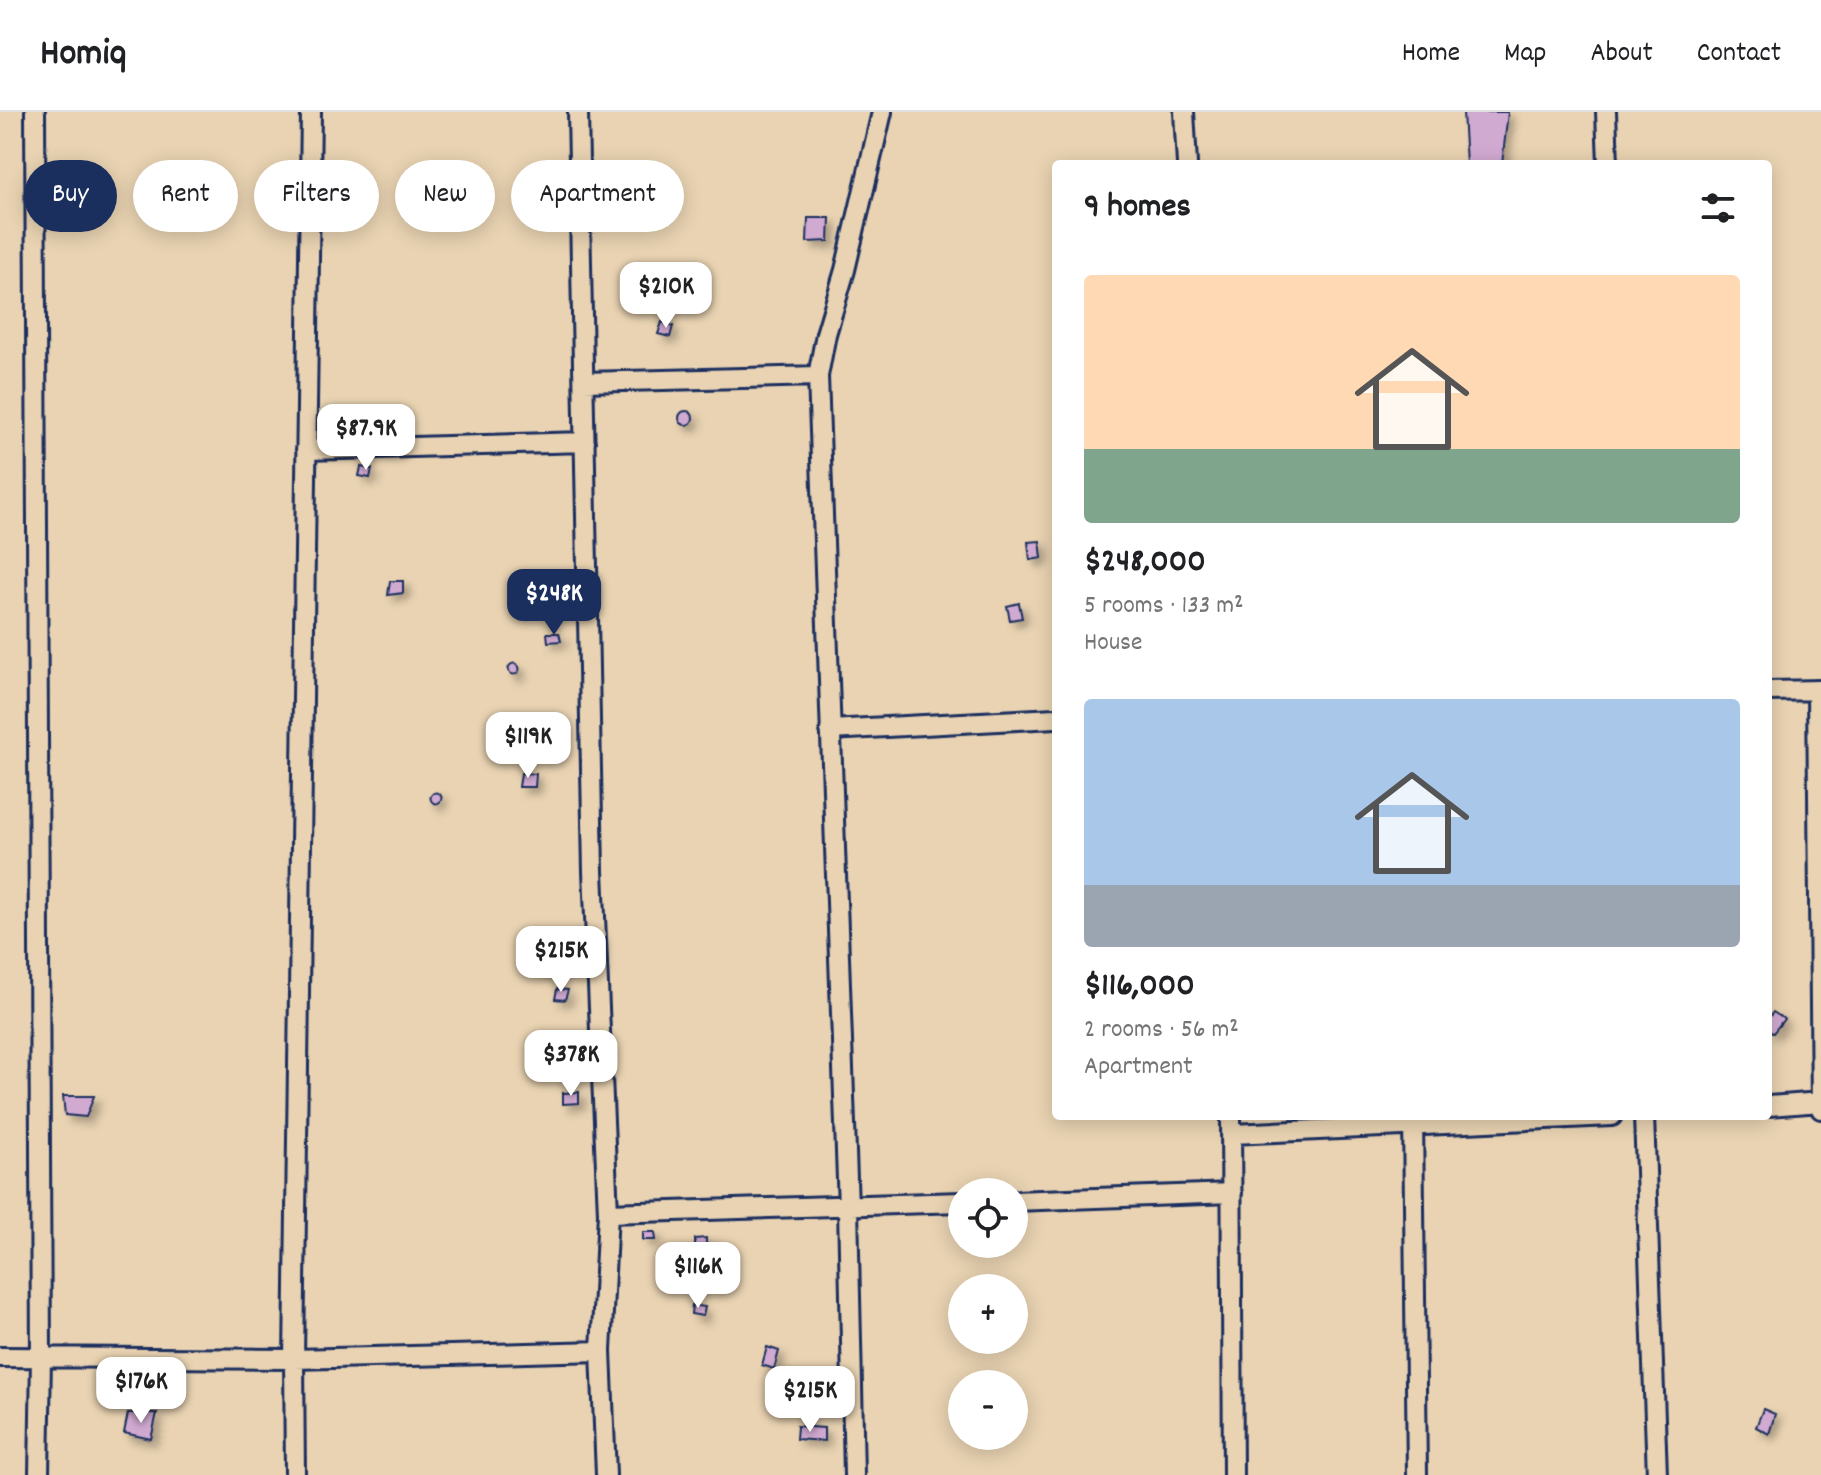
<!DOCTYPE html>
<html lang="en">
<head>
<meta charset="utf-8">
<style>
	:root { --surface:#fff; --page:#f6f6f6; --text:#202124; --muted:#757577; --line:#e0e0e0; --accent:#1b2f5e }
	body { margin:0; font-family:Dekko,sans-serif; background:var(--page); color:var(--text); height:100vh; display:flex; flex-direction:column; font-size:30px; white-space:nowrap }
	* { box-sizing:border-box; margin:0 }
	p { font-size:26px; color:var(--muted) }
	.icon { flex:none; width:44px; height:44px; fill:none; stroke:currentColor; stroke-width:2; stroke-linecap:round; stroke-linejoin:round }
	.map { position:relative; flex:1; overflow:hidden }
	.details { position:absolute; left:1052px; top:48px; width:720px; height:960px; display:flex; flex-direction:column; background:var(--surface); border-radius:8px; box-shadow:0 4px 20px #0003 }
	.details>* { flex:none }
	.guide { position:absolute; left:24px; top:48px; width:760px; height:72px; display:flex; gap:16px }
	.fabs { position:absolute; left:948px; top:1066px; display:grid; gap:16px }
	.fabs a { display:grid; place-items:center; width:80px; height:80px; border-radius:50%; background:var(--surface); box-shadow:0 4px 20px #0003; font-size:40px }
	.price { position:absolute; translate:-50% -68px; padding:0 18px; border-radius:16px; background:#fff; color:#222; font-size:26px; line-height:52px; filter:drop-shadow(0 2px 4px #0008) }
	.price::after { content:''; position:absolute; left:50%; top:48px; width:24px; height:18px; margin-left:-12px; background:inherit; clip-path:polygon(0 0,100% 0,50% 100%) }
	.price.selected { background:var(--accent); color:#fff }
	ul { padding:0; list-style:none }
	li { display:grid; align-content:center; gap:16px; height:424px; padding:0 32px }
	li span { display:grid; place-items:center; height:248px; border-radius:8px; color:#555 }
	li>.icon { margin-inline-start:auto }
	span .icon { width:144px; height:144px; fill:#fffc; stroke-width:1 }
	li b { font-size:34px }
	h2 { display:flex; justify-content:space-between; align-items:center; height:96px; padding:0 32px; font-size:34px }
	.tag { padding:0 28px; border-radius:36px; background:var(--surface); box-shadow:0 4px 20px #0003; font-size:28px; line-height:72px }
	.tag.selected { background:var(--accent); color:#fff }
	header { display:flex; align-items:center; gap:48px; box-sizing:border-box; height:112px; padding:0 40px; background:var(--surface); border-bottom:2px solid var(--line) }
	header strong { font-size:38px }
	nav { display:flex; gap:44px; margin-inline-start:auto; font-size:28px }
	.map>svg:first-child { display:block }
	.building { fill:#d1aad1; stroke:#1b2f5e; stroke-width:2; filter:url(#shadow) }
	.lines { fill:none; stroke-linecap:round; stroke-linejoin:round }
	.minor-casing { stroke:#1b2f5e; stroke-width:24 }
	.minor { stroke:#e9d3b2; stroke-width:18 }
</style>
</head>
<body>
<header>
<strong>Homiq</strong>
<nav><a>Home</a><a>Map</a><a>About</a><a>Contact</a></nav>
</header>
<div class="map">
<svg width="1821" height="1363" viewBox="0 0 1821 1363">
	<defs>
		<filter id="shadow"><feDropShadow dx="6" dy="6" stdDeviation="4" flood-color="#0004"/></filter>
	</defs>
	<rect width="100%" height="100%" fill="#e9d3b2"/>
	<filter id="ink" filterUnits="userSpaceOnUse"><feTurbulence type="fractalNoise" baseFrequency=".0125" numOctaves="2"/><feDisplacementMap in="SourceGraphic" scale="16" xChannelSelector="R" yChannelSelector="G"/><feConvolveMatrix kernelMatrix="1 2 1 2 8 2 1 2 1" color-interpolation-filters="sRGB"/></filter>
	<g filter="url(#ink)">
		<path class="building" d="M1463,0H1508L1502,52H1466Z
			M808,106H830L829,129L807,130Z
			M662,210L673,214L670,225L658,222Z
			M679 306a7 7 0 1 1 14 0a7 7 0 1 1-14 0Z
			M361,355L372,357L370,366L359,364Z
			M1040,429L1042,446L1030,448L1028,430Z
			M390,469H403V481L388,483Z
			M1019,491L1022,506L1010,508L1007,494Z
			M547,521H559L561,529L548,530Z
			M508.5 557a5.5 5.5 0 1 1 11 0a5.5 5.5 0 1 1-11 0Z
			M521,661L536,662L535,675H519Z
			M430.5 686a5.5 5.5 0 1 1 11 0a5.5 5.5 0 1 1-11 0Z
			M538 854a6 6 0 1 1 12 0a6 6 0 1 1-12 0Z
			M557,877L568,878L565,888L555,887Z
			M1773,900L1784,907L1773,921L1768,919V907Z
			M579,980V991L563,992V981Z
			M63,984H94L86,1005L65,1003Z
			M643,1120H655L656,1128H643Z
			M706,1126V1136H695V1127Z
			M692,1193L705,1195L703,1204L691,1202Z
			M767,1235L779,1239L774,1257L762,1253Z
			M1763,1297L1775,1302L1769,1322L1756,1315Z
			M128,1301H157L151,1327L124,1321Z
			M797,1314L824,1316V1329L796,1327Z"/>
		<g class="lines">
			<g class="minor-casing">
				<path id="minor" d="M35,0L41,1245L39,1363
					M578,0L593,759L608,1101L601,1239L606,1363
					M1184,0L1187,52
					M1606,0L1608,52
					M584,270L818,264
					M306,338L585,330
					M1817,578L1821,997
					M1768,579L1821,578
					M830,618L1056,606
					M1768,994L1821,990
					M1231,1004L1233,1363
					M1413,1004L1417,1363
					M1644,1004L1657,1363
					M1232,1022L1612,1004
					M1014,1089L1232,1081
					M608,1101L962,1090
					M0,1245L294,1247L601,1239
					M295,1363L294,1247L311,0
					M854,1363L848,1095L818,264L826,222L845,158L882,0"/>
			</g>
			<use href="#minor" class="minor"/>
		</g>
	</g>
</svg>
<div class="fabs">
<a><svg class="icon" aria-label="locate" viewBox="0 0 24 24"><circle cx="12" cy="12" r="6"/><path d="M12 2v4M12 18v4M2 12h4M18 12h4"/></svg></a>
<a>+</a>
<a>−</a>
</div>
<b class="price" style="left:666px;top:218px">$210K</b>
<b class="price" style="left:366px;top:360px">$87.9K</b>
<b class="price selected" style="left:554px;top:525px">$248K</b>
<b class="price" style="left:528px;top:668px">$119K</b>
<b class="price" style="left:561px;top:882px">$215K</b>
<b class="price" style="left:571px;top:986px">$378K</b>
<b class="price" style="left:698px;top:1198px">$116K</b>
<b class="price" style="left:141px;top:1313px">$176K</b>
<b class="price" style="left:810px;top:1322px">$215K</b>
<div class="guide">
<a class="tag selected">Buy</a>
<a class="tag">Rent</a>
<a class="tag">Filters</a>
<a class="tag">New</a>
<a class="tag">Apartment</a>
</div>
<section class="details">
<h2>9 homes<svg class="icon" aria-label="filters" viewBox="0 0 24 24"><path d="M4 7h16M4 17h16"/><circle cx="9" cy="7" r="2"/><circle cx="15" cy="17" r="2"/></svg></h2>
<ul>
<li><span style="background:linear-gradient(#ffd9b3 70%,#7fa58c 0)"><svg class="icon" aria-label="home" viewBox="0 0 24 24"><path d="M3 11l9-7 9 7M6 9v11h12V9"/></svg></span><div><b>$248,000</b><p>5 rooms · 133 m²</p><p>House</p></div></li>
<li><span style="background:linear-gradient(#a9c7e8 75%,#9aa5b1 0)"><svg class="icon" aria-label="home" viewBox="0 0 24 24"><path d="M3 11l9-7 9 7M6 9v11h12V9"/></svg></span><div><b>$116,000</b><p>2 rooms · 56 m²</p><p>Apartment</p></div></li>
</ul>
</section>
</div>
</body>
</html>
